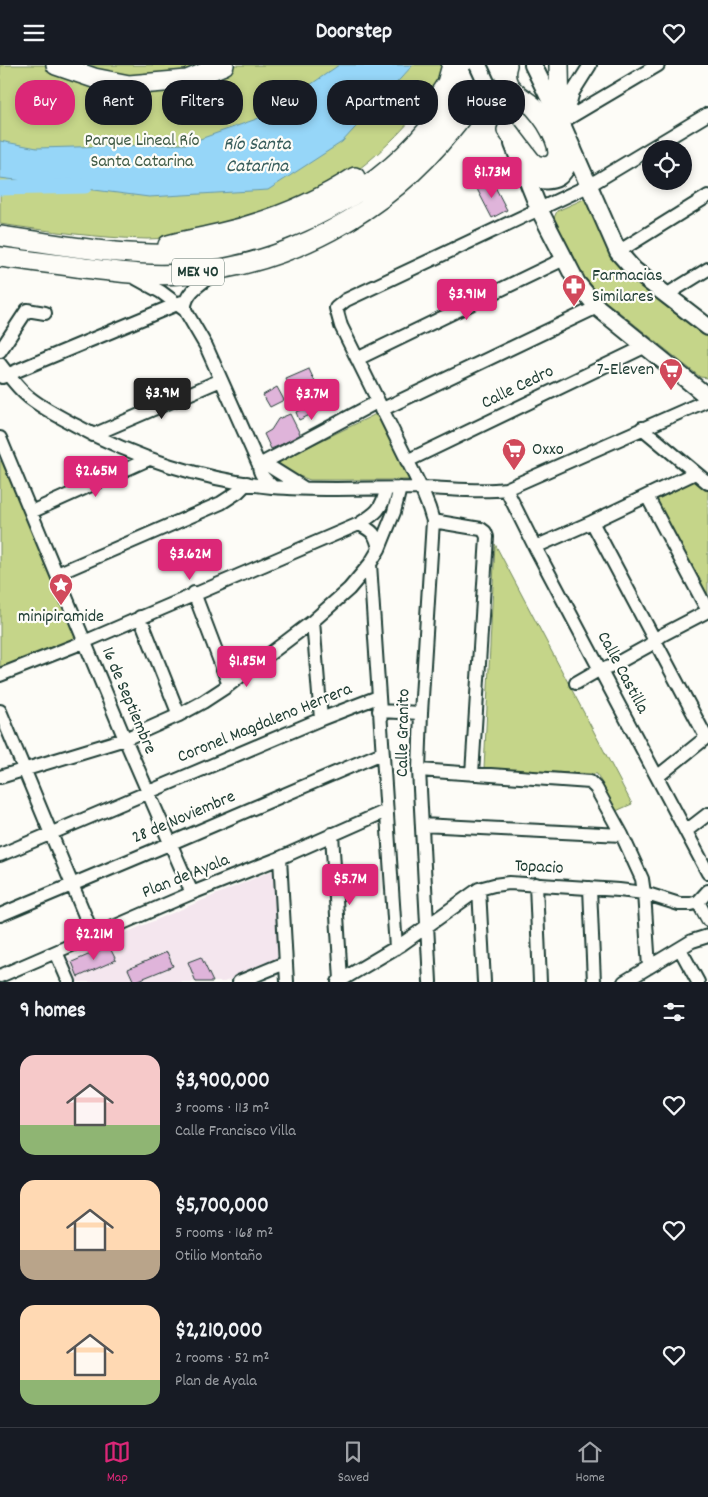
<!DOCTYPE html>
<html lang="en">
<head>
<meta charset="utf-8">
<style>
	:root { --surface:#171b24; --page:#242831; --text:#f1f3f6; --muted:#9ea1a6; --line:#363941; --accent:#db2777 }
	body { margin:0; font-family:Dekko,sans-serif; background:var(--page); color:var(--text); height:100vh; display:flex; flex-direction:column; font-size:19px; white-space:nowrap }
	* { box-sizing:border-box; margin:0 }
	p { font-size:16px; color:var(--muted) }
	.icon { flex:none; width:28px; height:28px; fill:none; stroke:currentColor; stroke-width:2; stroke-linecap:round; stroke-linejoin:round }
	.map { position:relative; height:917px; overflow:hidden }
	.drawer { display:flex; flex-direction:column; background:var(--surface); flex:1 }
	.drawer>* { flex:none }
	.banner { position:absolute; left:15px; top:15px; width:679px; height:45px; display:flex; gap:10px }
	.controls { position:absolute; left:642px; top:75px; display:grid; gap:10px }
	.controls a { display:grid; place-items:center; width:50px; height:50px; border-radius:50%; background:var(--surface); box-shadow:0 2px 8px #0003; font-size:25px }
	.price { position:absolute; translate:-50% -42px; padding:0 11px; border-radius:5px; background:var(--accent); color:#fff; font-size:16px; line-height:32px; filter:drop-shadow(0 1px 2px #0008) }
	.price::after { content:''; position:absolute; left:50%; top:30px; width:15px; height:11px; margin-left:-8px; background:inherit; clip-path:polygon(0 0,100% 0,50% 100%) }
	.price.selected { background:#222; color:#fff }
	ul { padding:0; list-style:none }
	li { display:flex; align-items:center; gap:15px; height:125px; padding:0 20px }
	li span { display:grid; place-items:center; flex:none; width:140px; height:100px; border-radius:15px; color:#555 }
	li>.icon { margin-inline-start:auto }
	span .icon { width:60px; height:60px; fill:#fffc; stroke-width:1 }
	li b { font-size:21px }
	h2 { display:flex; justify-content:space-between; align-items:center; height:60px; padding:0 20px; font-size:21px }
	.tag { padding:0 18px; border-radius:20px; background:var(--surface); box-shadow:0 2px 8px #0003; font-size:18px; line-height:45px }
	.tag.selected { background:var(--accent); color:#fff }
	header { display:flex; justify-content:space-between; align-items:center; height:65px; padding:0 20px; background:var(--surface); font-size:22px; font-weight:700 }
	.tab-bar { display:flex; justify-content:space-around; align-items:center; height:70px; border-top:1px solid var(--line); background:var(--surface); font-size:14px; color:var(--muted) }
	.tab-bar a { display:grid; justify-items:center; gap:2px }
	.tab-bar .selected { color:var(--accent) }
	.map>svg:first-child { display:block }
	.built { fill:#f4e6ee }
	.green { fill:#c5d589; stroke:#72895e }
	.water { fill:#96d6f8; stroke:#69a }
	.lines { fill:none; stroke-linecap:round; stroke-linejoin:round }
	.river { stroke:#96d6f8; stroke-width:15 }
	.building { fill:#dfb4da; stroke:#1f3d34 }
	.minor-casing { stroke:#1f3d34; stroke-width:16 }
	.major-casing { stroke:#1f3d34; stroke-width:20 }
	.highway-casing { stroke:#1f3d34; stroke-width:22 }
	.minor { stroke:#fdfcf7; stroke-width:12 }
	.major { stroke:#fdfcf7; stroke-width:16 }
	.highway { stroke:#fdfcf7; stroke-width:19 }
	.major-bridge-casing { stroke:#1f3d34; stroke-width:20; stroke-linecap:butt }
	.major-bridge { stroke:#fdfcf7; stroke-width:16 }
	.labels { text-anchor:middle; dominant-baseline:central; stroke-width:4.5; stroke-linejoin:round; paint-order:stroke }
	.shield { fill:#fdfcf7; stroke:#62766e; stroke-width:1 }
	.shield-label { font-size:16px; font-weight:bold; fill:#1f3d34 }
	.park-label { font-size:18px; fill:#405b45; stroke:#fdfcf7 }
	.poi-label { font-size:18px; fill:#1f3d34; stroke:#fdfcf7; text-anchor:start }
	.street-label { font-size:18px; fill:#1f3d34; stroke:#fdfcf7 }
	.water-label { font-size:19px; font-style:italic; fill:#375c5b; stroke:#fdfcf7 }
</style>
</head>
<body>
<header><svg class="icon" aria-label="menu" viewBox="0 0 24 24"><path d="M4 6h16M4 12h16M4 18h16"/></svg>Doorstep<svg class="icon" aria-label="heart" viewBox="0 0 24 24"><path d="M12 20l-8-8c-3-5 5-10 8-4 3-6 11-1 8 4z"/></svg></header>
<div class="map">
<svg width="708" height="917" viewBox="0 0 708 917">
	<rect width="100%" height="100%" fill="#fdfcf7"/>
	<filter id="ink" filterUnits="userSpaceOnUse"><feTurbulence type="fractalNoise" baseFrequency=".02" numOctaves="2"/><feDisplacementMap in="SourceGraphic" scale="10" xChannelSelector="R" yChannelSelector="G"/><feConvolveMatrix kernelMatrix="1 2 1 2 8 2 1 2 1" color-interpolation-filters="sRGB"/></filter>
	<g filter="url(#ink)">
		<path class="built" d="M276,804L278,895L224,917H76L66,893Z"/>
		<path class="green" d="M0,0H451C418,56 363,110 305,138C297,142 287,143 279,145C262,150 245,154 228,158C201,165 174,174 147,174C98,173 48,166 0,159Z
			M584,134L590,137L614,189L708,269V313L700,312L588,222L554,153L557,146Z
			M378,348L410,415H310L288,407L275,398Z
			M5,394L78,573L0,605V396Z
			M696,415L708,424V536L654,436Z
			M495,479L632,739L616,746L597,709L484,704Z"/>
		<path class="water" d="M339,0H413L342,77L268,125L149,132L0,113V76L37,83L186,79L265,51Z"/>
		<g class="lines">
			<path class="river" d="M0,123L85,121"/>
		</g>
		<path class="building" d="M492,116L507,145L492,153L477,124Z
			M309,304L323,334L328,332L332,340L299,355L296,347L301,345L286,314Z
			M277,322L284,335L270,342L263,330Z
			M290,349L301,371L271,384L264,369L271,365L278,354Z
			M109,881L116,895L78,912L72,897Z
			M167,887L173,901L134,917L128,904Z
			M201,892L213,917H196L188,897Z"/>
		<g class="lines">
			<g class="minor-casing">
				<path id="minor" d="M565,54L573,27L590,0
					M565,55L658,0
					M618,187L708,131
					M132,211L161,227L185,245L206,281L259,400C259,410 266,415 273,422
					M666,230L708,204
					M185,245C183,226 207,215 220,204
					M0,286L27,245L45,248
					M357,294L564,194
					M0,299C9,311 18,324 30,333C44,344 60,352 75,360C135,393 204,415 272,422C321,426 371,423 420,423C449,423 477,428 506,424L708,335
					M2,312L182,237
					M381,345L597,242
					M642,363L708,418
					M93,370L221,315
					M0,373L125,674L192,828
					M407,396L646,281
					M264,398L304,423
					M259,400L377,337
					M506,424L535,482L708,808
					M647,431L708,546
					M31,447L149,394
					M433,456L481,464L485,467L487,472L472,709
					M592,457L706,672
					M359,459C373,466 376,469 379,484
					M535,482L592,457L695,408
					M370,499L396,883
					M57,509L221,438L238,427L247,418
					M194,528L229,620
					M140,552L179,650
					M313,556L321,654
					M0,610L84,577L359,459C375,449 383,444 386,424
					M576,618L595,607L610,602L648,581L662,570L708,546
					M0,646L93,870
					M379,646L421,648
					M419,705L590,717L596,723L622,770L642,814L644,828L649,902
					M0,712L125,674L179,650L203,637L229,620L313,556L349,524L370,499L379,484L394,447L400,423
					M657,712L708,671
					M422,760L622,770
					M686,766L708,749
					M332,769L341,915
					M0,790L321,654L378,632
					M280,793L287,917
					M536,819L540,917
					M590,823L594,917
					M479,824L484,917
					M698,837L708,855
					M698,837L708,826
					M0,850L169,779L382,688
					M680,884L698,917
					M56,887L69,917
					M0,911L192,828L280,793L386,746
					M239,917L285,898
					M338,917L402,879L479,824L494,820L509,818L619,825L644,828L679,839H691L698,837
					M430,917L419,705L421,648L433,456L429,443L421,423L341,261L336,243L346,235L588,121L708,49
					M624,917L692,876L708,871"/>
			</g>
			<g class="major-casing">
				<path id="major" d="M533,0L560,55L618,187L634,205L708,262
					M513,79L539,144L577,218L597,242L708,332
					M526,111C555,122 566,113 573,84"/>
			</g>
			<g class="highway-casing">
				<path id="highway" d="M56,0L94,13L129,20L187,15L224,0
					M507,0C505,6 505,13 508,19C514,30 527,35 535,43C545,54 574,95 546,102L535,100L530,95L507,65
					M559,0L560,55
					M433,39L447,18L452,0
					M0,171C50,178 101,188 151,189C244,192 354,146 417,77C439,53 456,28 472,0
					M168,180C184,175 201,173 217,169C265,158 314,139 355,112
					M0,192C34,196 67,201 101,205C127,208 154,211 180,209C286,202 386,148 452,64C468,45 480,22 492,0"/>
			</g>
			<use href="#minor" class="minor"/>
			<use href="#major" class="major"/>
			<use href="#highway" class="highway"/>
			<g class="major-bridge-casing">
				<path id="major-bridge" d="M478,0L502,52"/>
			</g>
			<use href="#major-bridge" class="major-bridge"/>
		</g>
	</g>
	<defs>
		<g id="pharmacy-pin" transform="scale(1.25)"><path d="M0 17L-7.5 6A9.5 9.5 0 1 1 7.5 6Z" fill="#d1495b" stroke="#fdfcf7"/><path d="M-2-6h4v4h4v4h-4v4h-4v-4h-4v-4h4Z" fill="#fff"/></g>
		<g id="supermarket-pin" transform="scale(1.25)"><path d="M0 17L-7.5 6A9.5 9.5 0 1 1 7.5 6Z" fill="#d1495b" stroke="#fdfcf7"/><path d="M-6-5.5h2.5l.6 2H6L4.5 2H-2.5L-4.4-4H-6ZM-1.5 3.2a1.3 1.3 0 1 0 .1 0ZM3 3.2a1.3 1.3 0 1 0 .1 0Z" fill="#fff"/></g>
		<g id="sight-pin" transform="scale(1.25)"><path d="M0 17L-7.5 6A9.5 9.5 0 1 1 7.5 6Z" fill="#d1495b" stroke="#fdfcf7"/><path d="M0-6L1.8-2.2L6-1.7L2.9 1.2L3.7 5.4L0 3.3L-3.7 5.4L-2.9 1.2L-6-1.7L-1.8-2.2Z" fill="#fff"/></g>
	</defs>
	<g fill-rule="evenodd">
		<use href="#pharmacy-pin" x="574" y="221"/>
		<use href="#supermarket-pin" x="671" y="305"/>
		<use href="#supermarket-pin" x="514" y="385"/>
		<use href="#sight-pin" x="61" y="520"/>
	</g>
	<g class="labels">
		<rect class="shield" x="172" y="193.5" width="52" height="27" rx="4"/>
		<g class="shield-label">
			<text x="198" y="207">MEX 40</text>
		</g>
		<g class="park-label">
			<text x="142" y="76">Parque Lineal Río<tspan x="142" dy="21">Santa Catarina</tspan></text>
		</g>
		<g class="poi-label">
			<text x="592" y="211">Farmacias<tspan x="592" dy="21">Similares</tspan></text>
			<text x="654" y="305" text-anchor="end">7-Eleven</text>
			<text x="532" y="385">Oxxo</text>
			<text x="61" y="552" text-anchor="middle">minipiramide</text>
		</g>
		<g class="street-label">
			<text transform="translate(518 323) rotate(-26)">Calle Cedro</text>
			<text transform="translate(622 608) rotate(62)">Calle Castilla</text>
			<text transform="translate(128 636) rotate(67)">16 de Septiembre</text>
			<text transform="translate(265 659) rotate(-22)">Coronel Magdaleno Herrera</text>
			<text transform="translate(404 668) rotate(-89)">Calle Granito</text>
			<text transform="translate(184 753) rotate(-23)">28 de Noviembre</text>
			<text transform="translate(539 803) rotate(3)">Topacio</text>
			<text transform="translate(186 812) rotate(-22)">Plan de Ayala</text>
		</g>
		<g class="water-label">
			<text x="257" y="80">Río Santa<tspan x="257" dy="22">Catarina</tspan></text>
		</g>
	</g>
</svg>
<div class="controls">
<a><svg class="icon" aria-label="locate" viewBox="0 0 24 24"><circle cx="12" cy="12" r="6"/><path d="M12 2v4M12 18v4M2 12h4M18 12h4"/></svg></a>
</div>
<b class="price" style="left:492px;top:134px">$1.73M</b>
<b class="price" style="left:467px;top:256px">$3.91M</b>
<b class="price selected" style="left:162px;top:355px">$3.9M</b>
<b class="price" style="left:312px;top:356px">$3.7M</b>
<b class="price" style="left:96px;top:433px">$2.65M</b>
<b class="price" style="left:190px;top:516px">$3.62M</b>
<b class="price" style="left:247px;top:623px">$1.85M</b>
<b class="price" style="left:350px;top:841px">$5.7M</b>
<b class="price" style="left:94px;top:896px">$2.21M</b>
<div class="banner">
<a class="tag selected">Buy</a>
<a class="tag">Rent</a>
<a class="tag">Filters</a>
<a class="tag">New</a>
<a class="tag">Apartment</a>
<a class="tag">House</a>
</div>
</div>
<section class="drawer">
<h2>9 homes<svg class="icon" aria-label="filters" viewBox="0 0 24 24"><path d="M4 7h16M4 17h16"/><circle cx="9" cy="7" r="2"/><circle cx="15" cy="17" r="2"/></svg></h2>
<ul>
<li><span style="background:linear-gradient(#f6c9c9 70%,#8fb573 0)"><svg class="icon" aria-label="home" viewBox="0 0 24 24"><path d="M3 11l9-7 9 7M6 9v11h12V9"/></svg></span><div><b>$3,900,000</b><p>3 rooms · 113 m²</p><p>Calle Francisco Villa</p></div><svg class="icon" aria-label="heart" viewBox="0 0 24 24"><path d="M12 20l-8-8c-3-5 5-10 8-4 3-6 11-1 8 4z"/></svg></li>
<li><span style="background:linear-gradient(#ffd9b3 70%,#b9a48a 0)"><svg class="icon" aria-label="home" viewBox="0 0 24 24"><path d="M3 11l9-7 9 7M6 9v11h12V9"/></svg></span><div><b>$5,700,000</b><p>5 rooms · 168 m²</p><p>Otilio Montaño</p></div><svg class="icon" aria-label="heart" viewBox="0 0 24 24"><path d="M12 20l-8-8c-3-5 5-10 8-4 3-6 11-1 8 4z"/></svg></li>
<li><span style="background:linear-gradient(#ffd9b3 75%,#8fb573 0)"><svg class="icon" aria-label="home" viewBox="0 0 24 24"><path d="M3 11l9-7 9 7M6 9v11h12V9"/></svg></span><div><b>$2,210,000</b><p>2 rooms · 52 m²</p><p>Plan de Ayala</p></div><svg class="icon" aria-label="heart" viewBox="0 0 24 24"><path d="M12 20l-8-8c-3-5 5-10 8-4 3-6 11-1 8 4z"/></svg></li>
</ul>
</section>
<nav class="tab-bar">
<a class="selected"><svg class="icon" aria-label="map" viewBox="0 0 24 24"><path d="M3 6l6-2 6 2 6-2v14l-6 2-6-2-6 2zM9 4v14M15 6v14"/></svg>Map</a>
<a><svg class="icon" aria-label="saved" viewBox="0 0 24 24"><path d="M7 4h10v16l-5-4-5 4z"/></svg>Saved</a>
<a><svg class="icon" aria-label="home" viewBox="0 0 24 24"><path d="M3 11l9-7 9 7M6 9v11h12V9"/></svg>Home</a>
</nav>
</body>
</html>
